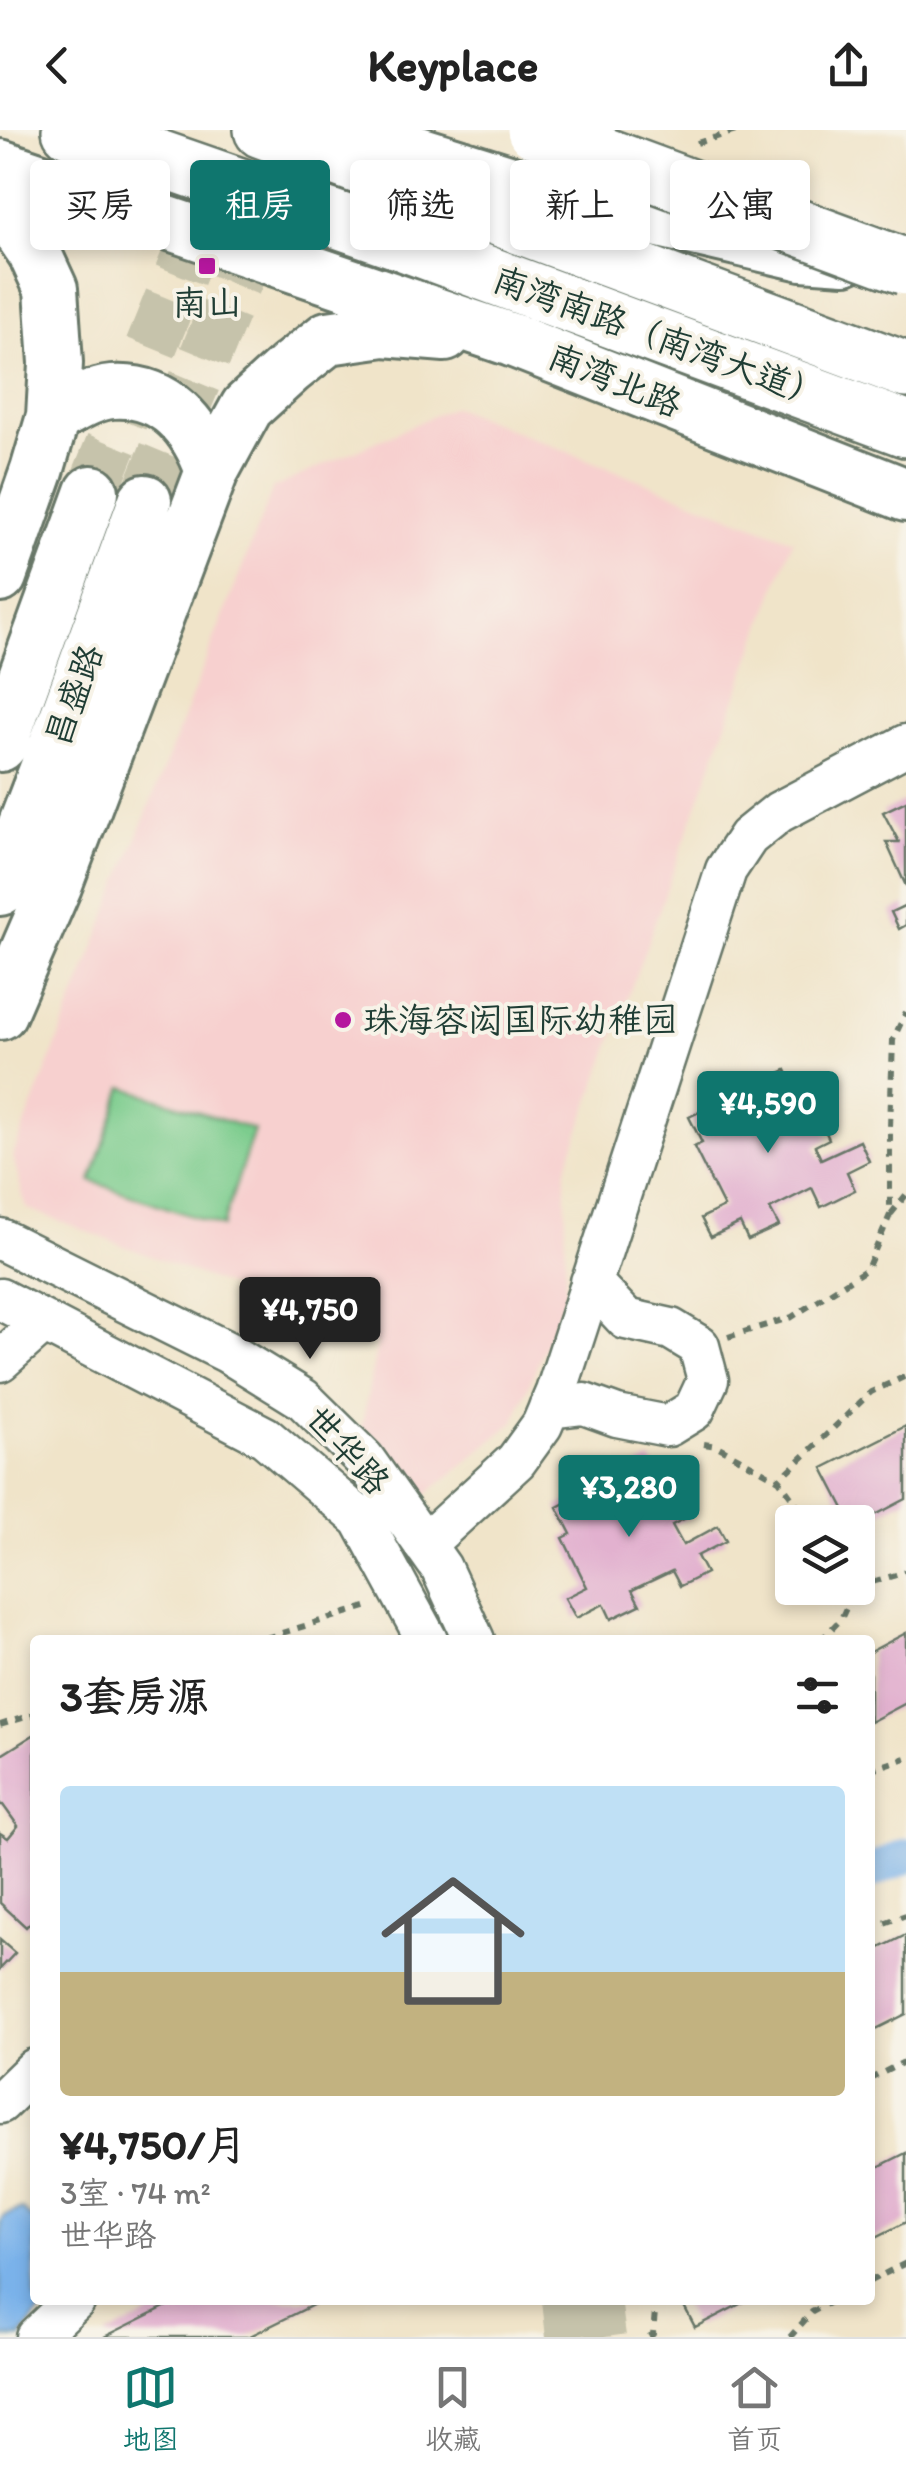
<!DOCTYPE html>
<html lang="zh">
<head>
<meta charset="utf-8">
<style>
	:root { --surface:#fff; --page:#f2f2f2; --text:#222; --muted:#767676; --line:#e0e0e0; --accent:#0f766e }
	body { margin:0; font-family:Itim,"LXGW WenKai TC",sans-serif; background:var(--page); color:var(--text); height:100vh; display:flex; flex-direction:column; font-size:38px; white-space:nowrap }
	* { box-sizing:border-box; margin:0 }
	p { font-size:32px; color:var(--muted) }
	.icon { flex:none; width:55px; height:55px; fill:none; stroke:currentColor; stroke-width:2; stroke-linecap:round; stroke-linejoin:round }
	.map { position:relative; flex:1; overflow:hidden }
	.drawer { position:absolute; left:30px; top:1505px; width:845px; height:670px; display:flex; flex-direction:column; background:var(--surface); border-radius:10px; box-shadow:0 5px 15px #0003 }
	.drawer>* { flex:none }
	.hud { position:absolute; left:30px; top:30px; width:848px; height:90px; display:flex; gap:20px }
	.buttons { position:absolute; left:775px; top:1375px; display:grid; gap:20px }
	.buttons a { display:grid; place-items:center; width:100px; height:100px; border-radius:10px; background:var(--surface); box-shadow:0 5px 15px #0003; font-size:50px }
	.price { position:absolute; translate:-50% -85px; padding:0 22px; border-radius:10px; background:var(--accent); color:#fff; font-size:32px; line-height:65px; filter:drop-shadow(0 2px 5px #0008) }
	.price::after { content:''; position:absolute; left:50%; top:60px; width:30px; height:22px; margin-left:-15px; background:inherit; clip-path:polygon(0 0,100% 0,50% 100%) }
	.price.selected { background:#222; color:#fff }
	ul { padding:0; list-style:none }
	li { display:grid; align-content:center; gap:20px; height:530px; padding:0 30px }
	li span { display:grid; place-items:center; height:310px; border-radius:10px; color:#555 }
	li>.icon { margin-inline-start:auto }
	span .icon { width:180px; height:180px; fill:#fffc; stroke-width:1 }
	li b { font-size:42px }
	h2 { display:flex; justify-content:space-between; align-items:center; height:120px; padding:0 30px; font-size:42px }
	.pill { padding:0 35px; border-radius:10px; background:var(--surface); box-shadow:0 5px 15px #0003; font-size:35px; line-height:90px }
	.pill.selected { background:var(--accent); color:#fff }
	header { display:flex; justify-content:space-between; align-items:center; height:130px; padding:0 30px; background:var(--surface); font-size:45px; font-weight:800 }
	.tabs { display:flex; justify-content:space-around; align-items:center; height:140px; border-top:2px solid var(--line); background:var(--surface); font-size:28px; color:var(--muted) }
	.tabs a { display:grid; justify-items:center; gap:5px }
	.tabs .selected { color:var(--accent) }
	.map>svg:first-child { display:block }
	.built { fill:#f7d0cf }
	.green { fill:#7bcc8d; stroke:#4d8460; stroke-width:2.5 }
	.water { fill:#7ab2ea; stroke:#4c788f; stroke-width:2.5 }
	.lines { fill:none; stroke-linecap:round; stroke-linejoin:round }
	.canal { stroke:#7ab2ea; stroke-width:35 }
	.building { fill:#e2b1cf }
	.minor-tunnel { stroke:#c6c3ab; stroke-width:40; stroke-dasharray:40 20; stroke-linecap:butt }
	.major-tunnel { stroke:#c6c3ab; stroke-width:52; stroke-dasharray:52 26; stroke-linecap:butt }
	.minor-casing { stroke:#687768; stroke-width:45 }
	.major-casing { stroke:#687768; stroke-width:58 }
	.highway-casing { stroke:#687768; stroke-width:60 }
	.path { stroke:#687768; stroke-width:6; stroke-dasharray:8 8; stroke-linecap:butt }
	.minor { stroke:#fff; stroke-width:40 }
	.major { stroke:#fff; stroke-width:52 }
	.highway { stroke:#fff; stroke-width:55 }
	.highway-bridge-casing { stroke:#687768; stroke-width:60; stroke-linecap:butt }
	.highway-bridge { stroke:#fff; stroke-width:55 }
	.poi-dot { fill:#b5179e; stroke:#f7f3e8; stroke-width:4 }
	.labels { text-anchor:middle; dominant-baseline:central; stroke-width:8; stroke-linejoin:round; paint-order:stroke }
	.poi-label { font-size:35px; fill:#1f3d34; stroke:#f7f3e8 }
	.street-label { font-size:35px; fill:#1f3d34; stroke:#f7f3e8 }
</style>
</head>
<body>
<header><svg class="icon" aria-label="back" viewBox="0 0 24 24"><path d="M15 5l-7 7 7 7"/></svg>Keyplace<svg class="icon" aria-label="share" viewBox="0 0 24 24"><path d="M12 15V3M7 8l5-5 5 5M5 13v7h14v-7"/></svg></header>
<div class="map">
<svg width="906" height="2207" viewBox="0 0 906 2207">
	<rect width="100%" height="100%" fill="#f7f3e8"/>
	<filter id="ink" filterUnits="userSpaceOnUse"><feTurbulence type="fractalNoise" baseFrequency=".01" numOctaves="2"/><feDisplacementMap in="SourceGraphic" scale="20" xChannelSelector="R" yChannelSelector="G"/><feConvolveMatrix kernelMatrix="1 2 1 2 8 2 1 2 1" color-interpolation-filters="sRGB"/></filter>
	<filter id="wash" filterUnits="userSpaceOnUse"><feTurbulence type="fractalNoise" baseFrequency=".0048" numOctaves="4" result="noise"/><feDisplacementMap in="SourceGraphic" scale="40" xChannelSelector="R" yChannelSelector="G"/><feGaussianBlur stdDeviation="2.25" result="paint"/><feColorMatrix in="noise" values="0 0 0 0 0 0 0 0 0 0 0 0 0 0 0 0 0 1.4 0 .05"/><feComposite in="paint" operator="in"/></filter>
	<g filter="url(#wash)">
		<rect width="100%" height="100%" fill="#f0e4c9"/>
		<path class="built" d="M453,277L793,410L566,1038L565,1166L514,1292L424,1367L361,1301L377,1214L26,1078L13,1026L273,358Z"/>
		<path class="green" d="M123,957L254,1000L222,1097L91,1051Z"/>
		<path class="water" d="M22,2079L35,2092V2170H49L21,2207H0V2094L3,2086Z"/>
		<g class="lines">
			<path class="canal" d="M870,1742L906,1726"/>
		</g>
		<g id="blocks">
			<path class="building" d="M906,671V756L886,712H899L883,682Z
				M906,775V795L899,799L891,782Z
				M786,940L802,974L811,970L829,1009L815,1016L821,1029L860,1011L869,1031L847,1042L855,1060L821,1077L812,1058L770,1079L779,1096L748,1110L740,1093L711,1107L701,1088L724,1077L694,1017L702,1013L689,987Z
				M906,1296V1369L858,1394L851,1392L823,1338Z
				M651,1330L666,1360L674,1356L690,1386L672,1395L683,1415L718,1396L726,1411L697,1426L706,1443L680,1456L672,1441L632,1460L640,1475L611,1489L604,1474L576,1488L565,1468L587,1457L563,1408L571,1404L557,1377Z
				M906,1503V1573L870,1592V1522Z
				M35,1604V1788L26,1797L0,1773V1703L8,1708L18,1696L3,1675H0V1626Z
				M906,1805V1884L870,1902V1823Z
				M0,1810L15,1823L0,1839Z
				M906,2023V2092L870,2110V2041Z
				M179,2170H323L248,2207H104Z
				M681,2170H748L695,2197Z"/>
		</g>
	</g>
	<g filter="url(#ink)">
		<use href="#blocks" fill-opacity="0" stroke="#687768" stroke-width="2.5"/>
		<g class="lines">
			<path class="minor-tunnel" d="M562,2170L566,2207
				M601,2170L606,2207"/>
			<path class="major-tunnel" d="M92,362L239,0
				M145,371L299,0"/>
			<g class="minor-casing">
				<path id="minor" d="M0,1109L227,1222L303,1269L364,1329L441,1438L474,1510
					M0,1169L265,1307L361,1389L427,1510
					M0,1231L44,1192
					M549,1278L584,1274L617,1286L668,1296L694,1280L708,1250L699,1216L671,1199L626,1189L591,1152
					M424,1415L516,1331L542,1295L556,1262L726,740L748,707L779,682L906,615
					M0,1973L35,1939
					M36,2207L75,2170"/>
			</g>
			<g class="major-casing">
				<path id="major" d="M345,0L569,70L802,124L845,127
					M0,36L512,210L906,365
					M0,72L34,122L51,159L56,233L53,287L37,341L0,446
					M53,287C72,277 91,264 112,262C165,258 196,296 212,341
					M0,615L92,362
					M0,759L67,585L145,371
					M0,883L55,756L212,341L247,277L290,238L328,208L384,200L445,205"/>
			</g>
			<g class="highway-casing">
				<path id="highway" d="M70,0L127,17L401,112L906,299
					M262,0L906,240"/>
			</g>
			<path class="path" d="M697,13L739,0
				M891,1084L906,1065
				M728,1207L792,1187L867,1139L890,1085V997L893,910L906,882
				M704,1314L717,1316L779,1350
				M810,1392L779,1350L871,1262L906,1246
				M858,1456L906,1442
				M251,1510L269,1507L369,1476
				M821,1510L841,1489L855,1458
				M0,1595L35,1584
				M870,1640L906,1628
				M870,1798L906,1785
				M870,1949L906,1931
				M870,2151L906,2133
				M649,2207L653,2204L656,2170
				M790,2207L812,2182L834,2170"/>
			<use href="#minor" class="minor"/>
			<use href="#major" class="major"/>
			<use href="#highway" class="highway"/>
			<g class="highway-bridge-casing">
				<path id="highway-bridge" d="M535,0L906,137"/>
			</g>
			<use href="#highway-bridge" class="highway-bridge"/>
		</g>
	</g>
	<g class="poi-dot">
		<rect x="197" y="126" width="20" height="20" rx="5"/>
		<circle cx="343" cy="890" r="10"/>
	</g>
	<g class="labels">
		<g class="poi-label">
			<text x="207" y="173">南山</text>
			<text x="363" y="890" text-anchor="start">珠海容闳国际幼稚园</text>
		</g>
		<g class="street-label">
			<text transform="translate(659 207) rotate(20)">南湾南路（南湾大道）</text>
			<text transform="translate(615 250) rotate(22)">南湾北路</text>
			<text transform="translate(74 565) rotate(-70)">昌盛路</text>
			<text transform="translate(348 1320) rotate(48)">世华路</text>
		</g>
	</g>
</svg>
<div class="buttons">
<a><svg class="icon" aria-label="layers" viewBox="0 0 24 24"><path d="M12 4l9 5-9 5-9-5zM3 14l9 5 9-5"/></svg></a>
</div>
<b class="price" style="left:768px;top:1026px">¥4,590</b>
<b class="price selected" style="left:310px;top:1232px">¥4,750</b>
<b class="price" style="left:629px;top:1410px">¥3,280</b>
<div class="hud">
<a class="pill">买房</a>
<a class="pill selected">租房</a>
<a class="pill">筛选</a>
<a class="pill">新上</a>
<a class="pill">公寓</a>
</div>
<section class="drawer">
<h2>3套房源<svg class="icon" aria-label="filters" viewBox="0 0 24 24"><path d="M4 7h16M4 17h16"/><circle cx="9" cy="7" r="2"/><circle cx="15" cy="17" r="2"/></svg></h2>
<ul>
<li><span style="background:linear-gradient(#bfe0f5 60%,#c2b280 0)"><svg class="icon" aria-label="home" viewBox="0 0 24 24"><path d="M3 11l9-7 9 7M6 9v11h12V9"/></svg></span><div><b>¥4,750/月</b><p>3室 · 74 m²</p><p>世华路</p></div></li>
</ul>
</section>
</div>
<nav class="tabs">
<a class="selected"><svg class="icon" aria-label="map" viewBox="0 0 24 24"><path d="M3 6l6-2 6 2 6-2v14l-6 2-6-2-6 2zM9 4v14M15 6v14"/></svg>地图</a>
<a><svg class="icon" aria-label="saved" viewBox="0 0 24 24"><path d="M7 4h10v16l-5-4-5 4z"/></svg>收藏</a>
<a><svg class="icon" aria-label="home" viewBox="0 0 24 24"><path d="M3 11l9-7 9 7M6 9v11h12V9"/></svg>首页</a>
</nav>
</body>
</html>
